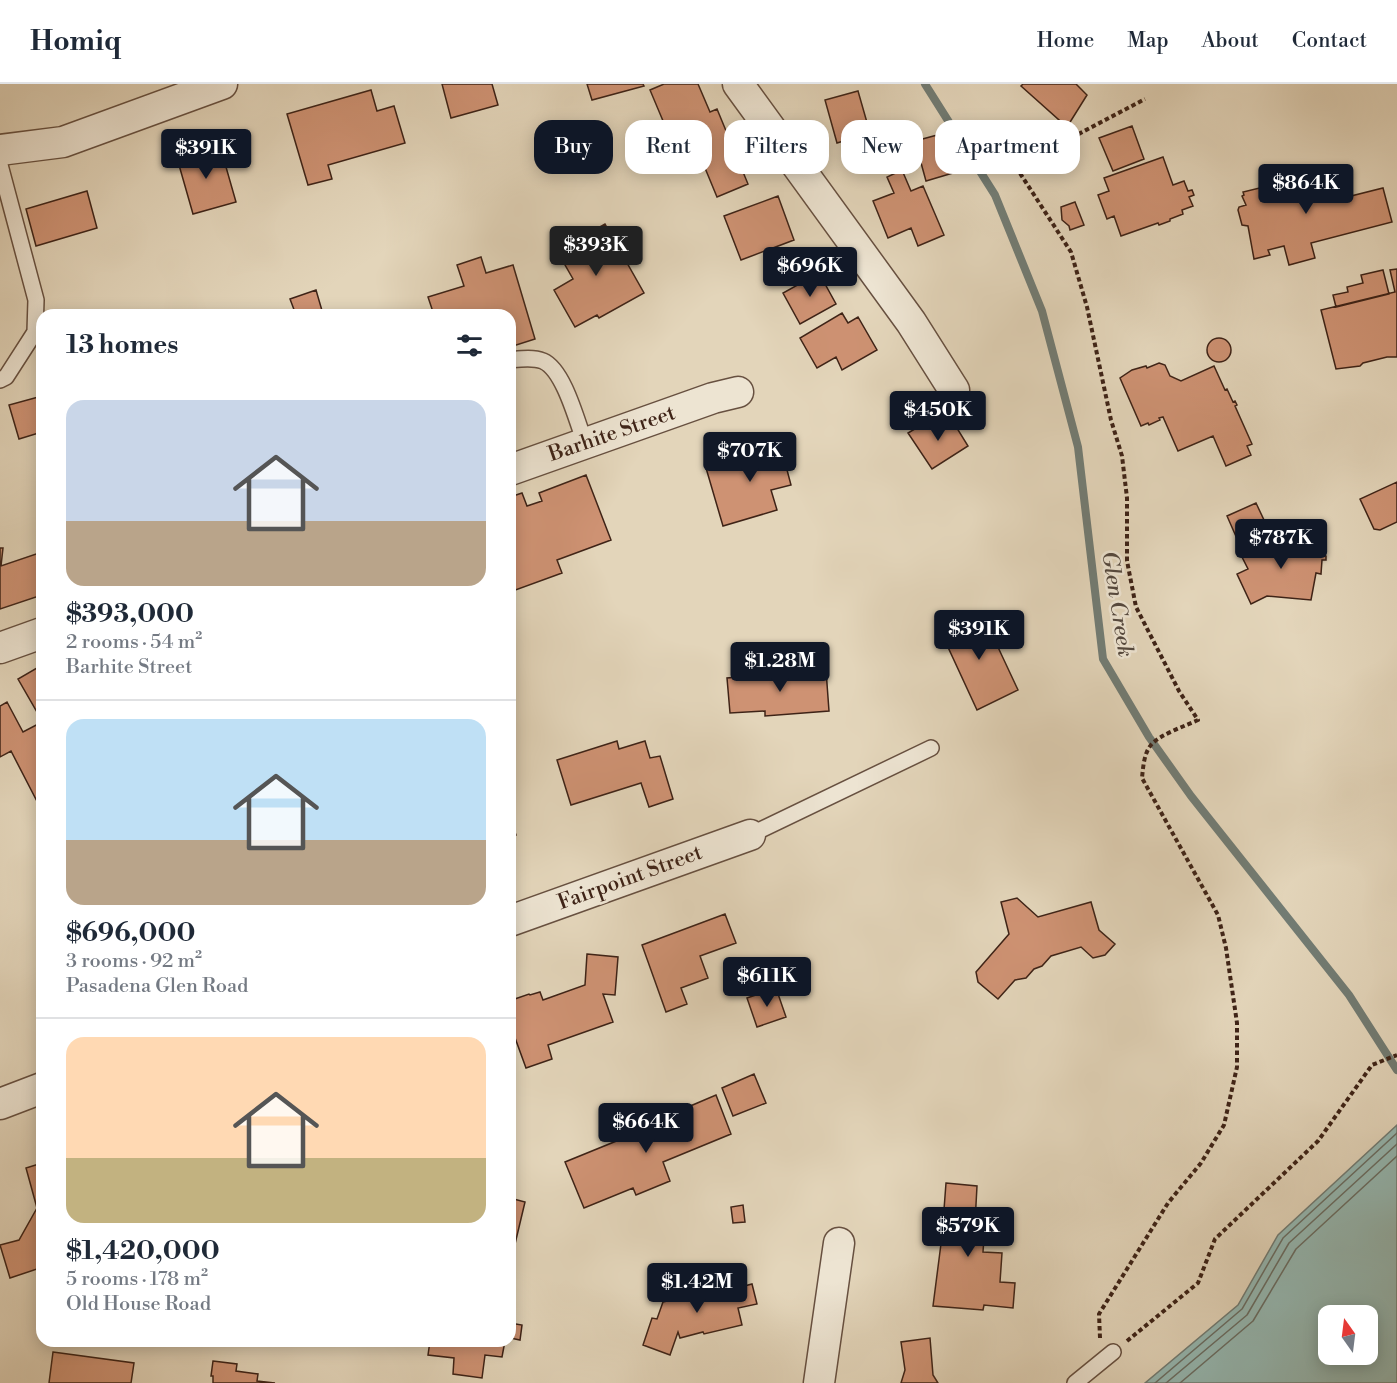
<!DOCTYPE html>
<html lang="en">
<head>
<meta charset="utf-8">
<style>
	:root { --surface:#fff; --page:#f6f6f7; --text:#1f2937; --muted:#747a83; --line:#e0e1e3; --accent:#111827 }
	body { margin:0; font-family:"Libre Bodoni",serif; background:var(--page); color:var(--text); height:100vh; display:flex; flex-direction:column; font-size:22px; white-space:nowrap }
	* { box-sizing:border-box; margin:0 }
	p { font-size:20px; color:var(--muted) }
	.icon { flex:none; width:33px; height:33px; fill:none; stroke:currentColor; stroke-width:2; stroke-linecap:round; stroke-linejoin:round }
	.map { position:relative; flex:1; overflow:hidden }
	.panel { position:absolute; left:36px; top:225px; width:480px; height:1038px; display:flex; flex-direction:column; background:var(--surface); border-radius:18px; box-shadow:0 3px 15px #0003 }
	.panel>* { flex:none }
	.guide { position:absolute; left:534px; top:36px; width:570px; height:54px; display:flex; gap:12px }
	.needle { width:39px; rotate:346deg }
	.controls { position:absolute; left:1318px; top:1221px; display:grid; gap:12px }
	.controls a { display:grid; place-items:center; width:60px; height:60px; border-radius:12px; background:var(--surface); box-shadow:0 3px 15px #0003; font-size:30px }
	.price { position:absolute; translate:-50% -51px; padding:0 14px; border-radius:6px; background:var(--accent); color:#fff; font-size:20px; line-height:39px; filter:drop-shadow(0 2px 3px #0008) }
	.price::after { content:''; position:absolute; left:50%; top:36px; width:18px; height:14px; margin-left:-9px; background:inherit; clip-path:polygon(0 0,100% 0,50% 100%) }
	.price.active { background:#222; color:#fff }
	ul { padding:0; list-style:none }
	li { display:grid; align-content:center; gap:12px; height:318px; padding:0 30px }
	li+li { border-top:2px solid var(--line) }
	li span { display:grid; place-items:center; height:186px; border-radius:18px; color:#555 }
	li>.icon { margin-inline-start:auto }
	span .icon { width:108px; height:108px; fill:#fffc; stroke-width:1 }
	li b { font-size:26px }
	h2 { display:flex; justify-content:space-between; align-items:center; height:72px; padding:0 30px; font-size:26px }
	.chip { padding:0 21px; border-radius:18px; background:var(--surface); box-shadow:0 3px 15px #0003; font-size:21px; line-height:54px }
	.chip.active { background:var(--accent); color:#fff }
	header { display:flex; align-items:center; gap:36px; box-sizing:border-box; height:84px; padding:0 30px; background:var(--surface); border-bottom:2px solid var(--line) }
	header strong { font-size:28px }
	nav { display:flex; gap:33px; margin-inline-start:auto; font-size:21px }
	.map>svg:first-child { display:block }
	.water { fill:#95b8b2; stroke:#727c74; stroke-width:1.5; fill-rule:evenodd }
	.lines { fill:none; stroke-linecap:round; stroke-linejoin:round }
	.shore { stroke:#6a6e64; stroke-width:1.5 }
	.stream { stroke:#727c74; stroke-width:8 }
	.building { fill:#ce9273; stroke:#3e2317; stroke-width:1.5 }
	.service-casing { stroke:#675040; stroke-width:18 }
	.minor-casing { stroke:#675040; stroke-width:33 }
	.path { stroke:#3e2317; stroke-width:4; stroke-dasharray:4.5 3; stroke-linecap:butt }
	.service { stroke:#ede4d2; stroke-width:15 }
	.minor { stroke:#ede4d2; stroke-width:30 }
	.labels { text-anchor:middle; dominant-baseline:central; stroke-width:5; stroke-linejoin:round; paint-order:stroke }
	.street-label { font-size:21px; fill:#3e2317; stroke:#ede4d2 }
	.water-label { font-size:22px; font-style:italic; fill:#54483e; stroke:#ede4d2 }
</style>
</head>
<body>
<header>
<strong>Homiq</strong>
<nav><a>Home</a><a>Map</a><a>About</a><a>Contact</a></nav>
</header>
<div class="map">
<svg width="1397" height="1299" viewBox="0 0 1397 1299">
	<rect width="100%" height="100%" fill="#e3d5ba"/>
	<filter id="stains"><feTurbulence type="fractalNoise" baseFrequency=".00333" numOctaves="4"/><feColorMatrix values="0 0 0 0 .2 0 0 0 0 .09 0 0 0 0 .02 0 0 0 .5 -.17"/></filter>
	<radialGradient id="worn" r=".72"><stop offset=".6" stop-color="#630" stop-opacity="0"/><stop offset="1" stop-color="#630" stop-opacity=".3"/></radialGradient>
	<path class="water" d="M1397,1041V1299H1145L1238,1221L1278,1151ZM1329,1232H1368V1270H1329Z"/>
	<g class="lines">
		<path class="shore" d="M1155,1299L1242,1225L1283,1154L1397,1049
			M1166,1299L1247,1231L1289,1159L1397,1060
			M1180,1299L1253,1237L1296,1165L1397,1072"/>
		<path class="stream" d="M925,0L995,111L1042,227L1078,363L1103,575L1149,653L1191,712L1349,911L1397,986"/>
	</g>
	<path class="building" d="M442,0H492L498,21L451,34Z
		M587,0H643L644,2L592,16Z
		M664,0H698L710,28L717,25L748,100L717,113L693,55L674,63L650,6Z
		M1023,0H1076L1087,11L1067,43L1021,2Z
		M371,6L377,27L394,22L405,59L328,81L332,95L308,101L287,30Z
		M858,7L870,49L837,59L825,16Z
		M1007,42L1017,69L993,78L983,50Z
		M1132,42L1144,75L1113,87L1099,54Z
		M941,50L953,89L926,97L915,57Z
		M220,62L236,118L193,130L177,74Z
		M1163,73L1173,101L1184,97L1188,107L1192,106L1194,111L1189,113L1193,122L1182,126L1183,130L1170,135V137L1159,141L1158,139L1121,152L1114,132L1107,135L1098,111L1109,107L1104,94Z
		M902,86L911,107L923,102L944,151L918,162L911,144L888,154L873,117L894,109L887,93Z
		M1292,86L1294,95L1319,89V92L1322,91V104L1327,103L1331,117L1383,104L1392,138L1311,159L1315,174L1289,181L1284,162L1268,166L1270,171L1254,175L1248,142L1242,141L1238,126L1239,123L1246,121L1242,112L1244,111L1243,108L1268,102L1266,93Z
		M87,107L97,144L36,162L26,125Z
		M778,112L794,156L741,176L724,132Z
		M1075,118L1084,141L1070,146L1069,142L1062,136L1061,123Z
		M605,140L644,209L599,234L597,231L575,243L554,206L573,195L557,167Z
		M481,173L486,189L513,181L535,255L510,263V231H434L428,213L464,202L457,181Z
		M1397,185V273H1387L1363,279L1360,282L1336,285L1321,226L1395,208L1390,186Z
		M1383,186L1389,210L1336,223L1333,211L1348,208L1347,203L1363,199L1361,191Z
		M819,189L836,220L800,240L783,209Z
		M316,206L323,230L296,231L290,215Z
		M842,229L848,239L858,233L877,266L842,286L836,273L817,284L800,254Z
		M1207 266a12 12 0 1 1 24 0a12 12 0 1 1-24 0Z
		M1159,279L1165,281L1170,292L1181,297L1214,282L1225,306L1227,305L1233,318L1235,317L1237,321L1235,322L1252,360L1247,362L1251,371L1226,382L1213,352L1178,367L1163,333L1159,334L1160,336L1149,341L1148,339L1141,342L1120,294L1132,286L1146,282L1147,284Z
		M42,312V348L19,355L9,321Z
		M933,334L939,344L952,336L968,362L932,385L908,349Z
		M778,352L791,401L771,406L777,426L723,442L706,384L734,376L736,383L754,378L749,360Z
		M586,391L611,456L557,476L562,489L510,508V413L522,409L527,422L542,417L539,409Z
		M1397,398V438L1380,446L1374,445L1360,415Z
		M1256,419L1272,453L1242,466L1227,432Z
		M1275,451L1280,463L1301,465V458L1308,457V455L1324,458L1323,471L1326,472V476H1322L1321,490L1316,489L1311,516L1267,512L1251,520L1237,490L1248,485L1239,467Z
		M0,464H3L1,482L42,468V511L0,525Z
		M982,529L1018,606L977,626L941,548Z
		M42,581V626L37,628L18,595Z
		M826,586L829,627L765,632V627L730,629L727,594Z
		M7,618L23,648L42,638V727L11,667L0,673V622Z
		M617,657L619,665L645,657L650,674L660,672L673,715L649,723L641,699L571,721L557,676Z
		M510,734L516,751L510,753Z
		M1017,814L1038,833L1091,818L1099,846L1115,860L1105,871L1093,874L1081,863L1051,872L1042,882L1034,885L1026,894L1015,896L998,915L978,898L976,888L1009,850L1001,818Z
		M725,830L736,859L700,872L708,894L681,904L687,920L666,928L642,861Z
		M587,870L618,873L615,911L603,910L613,938L548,961L552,975L526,984L510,940V918L512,916L529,910L530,911L540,908L543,916L585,901Z
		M776,904L786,933L757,943L747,914Z
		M754,990L766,1019L733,1032L722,1004Z
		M716,1011L731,1050L663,1078L670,1097L636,1111L633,1104L584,1124L565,1078L690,1027L688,1023Z
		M42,1079V1180L40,1184L10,1194L0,1161L19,1156L37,1124L26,1084Z
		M946,1099L977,1102L975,1139L985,1140L983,1168L1002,1169L1000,1198L1015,1199L1013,1224L984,1221L983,1226L933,1222L942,1152Z
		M510,1114L525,1118L510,1181Z
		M743,1121L745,1138L733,1139L731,1123Z
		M696,1199L699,1209L732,1201L733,1205L752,1200L757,1220L738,1224L742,1241L704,1250L703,1248L680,1254L678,1248L670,1271L643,1261L652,1234L657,1235L663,1218L676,1215L673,1205Z
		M510,1239L522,1241L520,1256L510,1254Z
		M930,1254L933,1291L938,1299H901L905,1286L901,1258Z
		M430,1257H505L502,1273L485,1271L482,1294L453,1290L454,1274L428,1271Z
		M53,1268L134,1279L131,1299H49Z
		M213,1277L237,1280L236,1287L258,1290L257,1297L275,1299H213V1292H211Z"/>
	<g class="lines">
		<g class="service-casing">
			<path id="service" d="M0,81L36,216L35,248L6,293L0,296
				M510,276C520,275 533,273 543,277C564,286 577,338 585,359
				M750,751L931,664
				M1075,1299L1113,1268"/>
		</g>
		<g class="minor-casing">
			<path id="minor" d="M738,0L911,238L954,306
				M0,66L63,58L222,0
				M510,386L713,314L738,308
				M0,564L42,549
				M510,837L750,751
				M0,1020L42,1004
				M819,1299L839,1159"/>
		</g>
		<path class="path" d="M1100,1254L1099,1230L1168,1119L1201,1079L1224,1041L1237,983V939L1226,864L1218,831L1142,694C1143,684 1144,669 1151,661C1159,651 1185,642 1198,636L1179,607L1136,523L1127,477V414L1122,372L1111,336L1087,223L1071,168L1016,83L1145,15
			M1127,1257L1198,1199L1215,1155L1318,1057L1372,981L1397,971"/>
		<use href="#service" class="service"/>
		<use href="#minor" class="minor"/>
	</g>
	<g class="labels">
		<g class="street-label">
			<text transform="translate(612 350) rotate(-19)">Barhite Street</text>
			<text transform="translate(630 794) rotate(-20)">Fairpoint Street</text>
		</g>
		<g class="water-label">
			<text transform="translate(1117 520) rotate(81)">Glen Creek</text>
		</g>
	</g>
	<rect width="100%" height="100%" filter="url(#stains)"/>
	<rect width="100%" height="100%" fill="url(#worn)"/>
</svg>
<div class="controls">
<a><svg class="needle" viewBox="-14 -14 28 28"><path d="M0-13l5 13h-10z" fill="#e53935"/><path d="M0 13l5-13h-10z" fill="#747a83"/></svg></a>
</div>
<b class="price" style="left:206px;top:96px">$391K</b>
<b class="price" style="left:1306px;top:131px">$864K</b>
<b class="price active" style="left:596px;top:193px">$393K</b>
<b class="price" style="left:810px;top:214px">$696K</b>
<b class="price" style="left:938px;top:358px">$450K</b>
<b class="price" style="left:750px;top:399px">$707K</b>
<b class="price" style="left:1281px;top:486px">$787K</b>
<b class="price" style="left:979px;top:577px">$391K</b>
<b class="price" style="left:780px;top:609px">$1.28M</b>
<b class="price" style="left:767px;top:924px">$611K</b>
<b class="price" style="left:646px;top:1070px">$664K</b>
<b class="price" style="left:968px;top:1174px">$579K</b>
<b class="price" style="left:697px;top:1230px">$1.42M</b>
<div class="guide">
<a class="chip active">Buy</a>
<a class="chip">Rent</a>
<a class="chip">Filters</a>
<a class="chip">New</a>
<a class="chip">Apartment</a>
</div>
<section class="panel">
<h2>13 homes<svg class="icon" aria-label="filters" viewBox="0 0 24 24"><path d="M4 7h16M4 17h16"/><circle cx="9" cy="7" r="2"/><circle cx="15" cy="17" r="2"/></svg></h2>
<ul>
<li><span style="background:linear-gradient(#c9d6e8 65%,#b9a48a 0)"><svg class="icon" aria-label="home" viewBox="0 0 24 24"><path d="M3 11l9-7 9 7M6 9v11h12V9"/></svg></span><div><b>$393,000</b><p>2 rooms · 54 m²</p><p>Barhite Street</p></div></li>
<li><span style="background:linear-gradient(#bfe0f5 65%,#b9a48a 0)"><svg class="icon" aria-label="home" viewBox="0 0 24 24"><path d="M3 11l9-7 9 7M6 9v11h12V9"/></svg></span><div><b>$696,000</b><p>3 rooms · 92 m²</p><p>Pasadena Glen Road</p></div></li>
<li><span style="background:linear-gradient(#ffd9b3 65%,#c2b280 0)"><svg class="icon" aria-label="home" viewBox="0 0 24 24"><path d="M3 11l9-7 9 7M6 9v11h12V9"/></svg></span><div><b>$1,420,000</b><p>5 rooms · 178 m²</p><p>Old House Road</p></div></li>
</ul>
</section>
</div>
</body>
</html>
